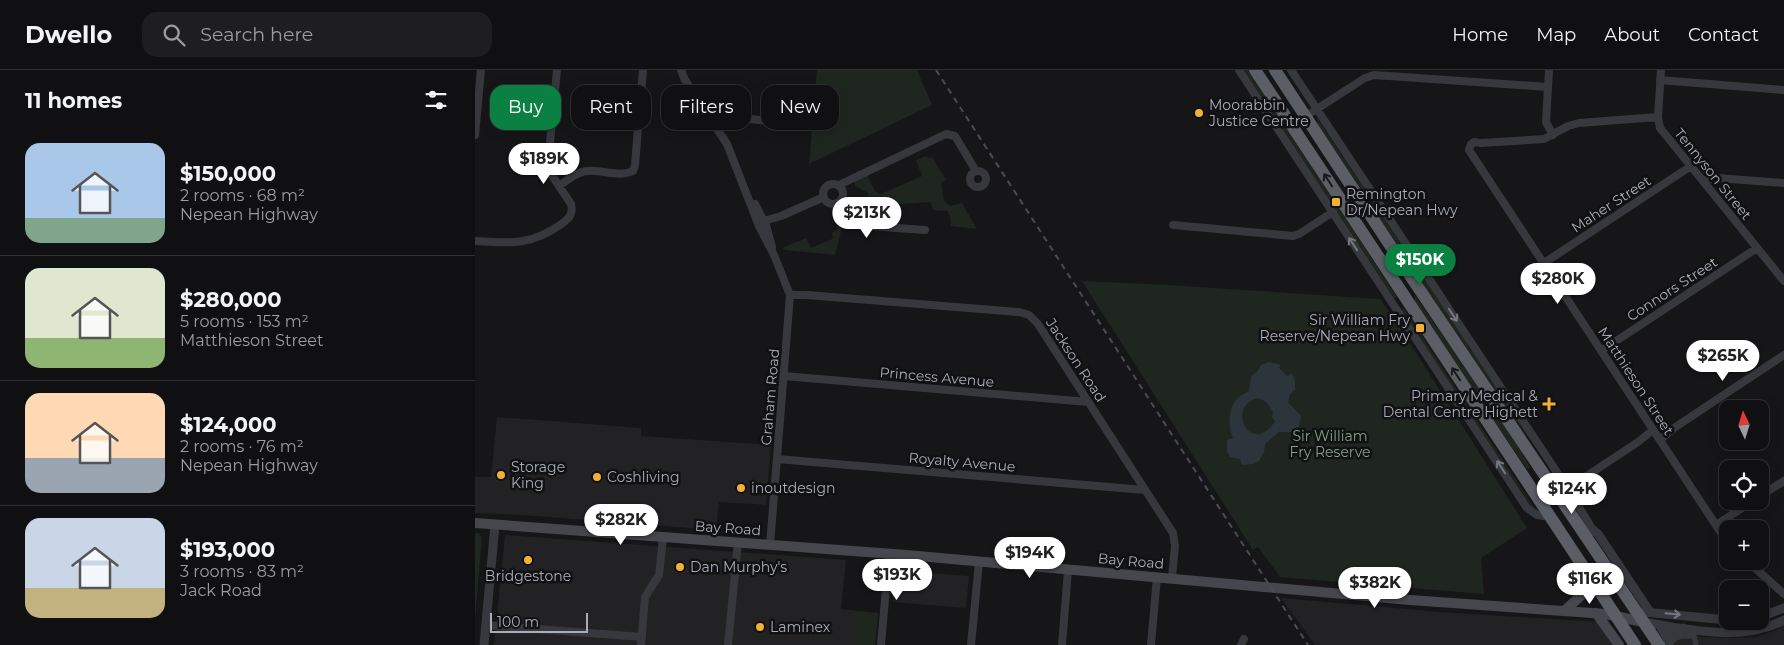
<!DOCTYPE html>
<html lang="en">
<head>
<meta charset="utf-8">
<style>
	:root { --surface:#101012; --page:#1e1e20; --text:#f1f3f6; --muted:#9c9d9f; --line:#303032; --accent:#0b8043 }
	body { margin:0; font-family:Montserrat,sans-serif; background:var(--page); color:var(--text); height:100vh; display:flex; flex-direction:column; font-size:19px; white-space:nowrap }
	* { box-sizing:border-box; margin:0 }
	p { font-size:16px; color:var(--muted) }
	.icon { flex:none; width:28px; height:28px; fill:none; stroke:currentColor; stroke-width:2; stroke-linecap:round; stroke-linejoin:round }
	.map { position:relative; flex:1; overflow:hidden }
	.details { display:flex; flex-direction:column; background:var(--surface); width:475px }
	.details>* { flex:none }
	.top-card { position:absolute; left:15px; top:15px; width:475px; height:45px; display:flex; gap:10px }
	.needle { width:32px; rotate:356deg }
	.buttons { position:absolute; left:1244px; top:330px; display:grid; gap:10px }
	.buttons a { display:grid; place-items:center; width:50px; height:50px; border-radius:10px; background:var(--surface); box-shadow:0 2px 12px #0003,0 0 0 1px var(--line); font-size:25px }
	.scale { position:absolute; left:15px; bottom:12px; width:98px; box-sizing:border-box; padding-left:5px; border:2px solid #a8adb8; border-top:0; font-size:14px; line-height:18px; white-space:nowrap; color:#a8adb8; -webkit-text-stroke:4px #111113; paint-order:stroke }
	.price { position:absolute; translate:-50% -42px; padding:0 11px; border-radius:18px; background:#fff; color:#222; font-size:16px; line-height:32px; filter:drop-shadow(0 1px 2px #0008) }
	.price::after { content:''; position:absolute; left:50%; top:30px; width:15px; height:11px; margin-left:-8px; background:inherit; clip-path:polygon(0 0,100% 0,50% 100%) }
	.price.active { background:var(--accent); color:#fff }
	ul { padding:0; list-style:none }
	li { display:flex; align-items:center; gap:15px; height:125px; padding:0 25px }
	li+li { border-top:1px solid var(--line) }
	li span { display:grid; place-items:center; flex:none; width:140px; height:100px; border-radius:15px; color:#555 }
	li>.icon { margin-inline-start:auto }
	span .icon { width:60px; height:60px; fill:#fffc; stroke-width:1 }
	li b { font-size:21px }
	h2 { display:flex; justify-content:space-between; align-items:center; height:60px; padding:0 25px; font-size:21px }
	.chip { padding:0 18px; border-radius:15px; background:var(--surface); box-shadow:0 2px 12px #0003,0 0 0 1px var(--line); font-size:18px; line-height:45px }
	.chip.active { background:var(--accent); color:#fff }
	header { display:flex; align-items:center; gap:30px; box-sizing:border-box; height:70px; padding:0 25px; background:var(--surface); border-bottom:1px solid var(--line) }
	header strong { font-size:24px }
	nav { display:flex; gap:28px; margin-inline-start:auto; font-size:18px }
	.search { width:350px; height:45px; background:var(--page); display:flex; align-items:center; gap:12px; box-sizing:border-box; padding:0 18px; border-radius:15px; color:var(--muted); font-size:19px }
	main { display:flex; flex:1; min-height:0 }
	.map>svg:first-child { display:block }
	.built { fill:#222225 }
	.green { fill:#1e261f }
	.water { fill:#2c353c; fill-rule:evenodd }
	.lines { fill:none; stroke-linecap:round; stroke-linejoin:round }
	.pedestrian { stroke:#37383d; stroke-width:5.5 }
	.minor { stroke:#37383d; stroke-width:8 }
	.tertiary { stroke:#37383d; stroke-width:9 }
	.secondary { stroke:#45474d; stroke-width:10 }
	.trunk { stroke:#5b5e65; stroke-width:12 }
	.rail { stroke:#4a4c52; stroke-width:2; stroke-dasharray:6 5; stroke-linecap:butt }
	.oneway { stroke:#18191b }
	.oneway2 { stroke:#757881 }
	.poi-dot { fill:#f2b134; stroke:#111113; stroke-width:2 }
	.labels { text-anchor:middle; dominant-baseline:central; stroke-width:5; stroke-linejoin:round; paint-order:stroke }
	.poi-label { font-size:14px; fill:#a8adb8; stroke:#111113; text-anchor:start }
	.street-label { font-size:14px; fill:#a8adb8; stroke:#111113 }
	.park-label { font-size:14px; fill:#7fa381; stroke:#111113 }
</style>
</head>
<body>
<header>
<strong>Dwello</strong>
<div class="search"><svg class="icon" aria-label="search" viewBox="0 0 24 24"><circle cx="10" cy="10" r="6"/><path d="M15 15l6 6"/></svg>Search here</div>
<nav><a>Home</a><a>Map</a><a>About</a><a>Contact</a></nav>
</header>
<main>
<section class="details">
<h2>11 homes<svg class="icon" aria-label="filters" viewBox="0 0 24 24"><path d="M4 7h16M4 17h16"/><circle cx="9" cy="7" r="2"/><circle cx="15" cy="17" r="2"/></svg></h2>
<ul>
<li><span style="background:linear-gradient(#a9c7e8 75%,#7fa58c 0)"><svg class="icon" aria-label="home" viewBox="0 0 24 24"><path d="M3 11l9-7 9 7M6 9v11h12V9"/></svg></span><div><b>$150,000</b><p>2 rooms · 68 m²</p><p>Nepean Highway</p></div></li>
<li><span style="background:linear-gradient(#dfe7d0 70%,#8fb573 0)"><svg class="icon" aria-label="home" viewBox="0 0 24 24"><path d="M3 11l9-7 9 7M6 9v11h12V9"/></svg></span><div><b>$280,000</b><p>5 rooms · 153 m²</p><p>Matthieson Street</p></div></li>
<li><span style="background:linear-gradient(#ffd9b3 65%,#9aa5b1 0)"><svg class="icon" aria-label="home" viewBox="0 0 24 24"><path d="M3 11l9-7 9 7M6 9v11h12V9"/></svg></span><div><b>$124,000</b><p>2 rooms · 76 m²</p><p>Nepean Highway</p></div></li>
<li><span style="background:linear-gradient(#c9d6e8 70%,#c2b280 0)"><svg class="icon" aria-label="home" viewBox="0 0 24 24"><path d="M3 11l9-7 9 7M6 9v11h12V9"/></svg></span><div><b>$193,000</b><p>3 rooms · 83 m²</p><p>Jack Road</p></div></li>
</ul>
</section>
<div class="map">
<svg width="1309" height="575" viewBox="0 0 1309 575">
	<rect width="100%" height="100%" fill="#161618"/>
	<path class="built" d="M22,347L166,358V366L296,375L291,435L244,432L241,460L47,445L0,443V407H16Z
		M30,465L371,490L366,539L403,543L400,575H19Z
		M420,500L494,506L491,538L418,532Z
		M806,528L965,542L1125,552L1141,575H840Z
		M1309,554V575H1196V573L1212,566L1253,568L1281,567L1301,560Z"/>
	<path class="green" d="M342,0H442L457,35L334,94Z
		M769,0H773L922,227L920,228L916,224Z
		M842,48L993,274V277L999,284L1073,395L1002,296L843,56Z
		M451,86L454,88L457,87L471,110L466,113L469,131L475,136L487,133L502,159L476,156L475,146L472,141L458,140L455,132L415,135V140L389,139L393,123L380,116V110L392,105L400,121L406,124L447,106L441,90Z
		M362,156L367,157L360,185L310,180L307,178L331,168L336,178L357,169L358,167L357,163L363,159Z
		M607,211L693,215L905,229L923,254L1052,458L1006,488L1009,524L805,507L783,477L778,480Z
		M939,224L1046,380L1055,398L1052,399L938,232L940,229Z
		M921,235L930,240L1060,439L1059,440Z
		M0,463H3L7,467L0,550Z
		M1089,497C1103,497 1109,509 1106,521L1097,517L1084,499Z
		M371,540L403,543L400,575H380L379,547L377,543Z"/>
	<path class="water" d="M794,292L806,295L804,298L812,306L817,303L820,311V320L815,324L813,332L826,346L824,357L816,362H804L790,374L789,382L784,391L778,394L767,395L765,389L755,387L752,381V370L758,368C753,358 753,339 761,330C765,325 770,324 774,321L776,306L782,302L786,295ZM782,328C791,330 794,335 798,342L797,347L800,352C797,355 792,362 788,363C768,371 756,336 782,328Z"/>
	<g class="lines">
		<path class="pedestrian" d="M1185,560L1195,562L1191,569Z
			M1199,569L1206,566H1219L1221,575"/>
		<path class="minor" d="M206,0L210,10L252,74L284,156L299,185L315,225L295,475
			M764,0L1052,438L1062,445L1075,447
			M816,0L1093,419L1118,460
			M1074,0L1071,52L1078,65
			M1186,0L1183,47L1185,58L1309,211
			M1185,10L1309,20
			M233,45L337,55
			M831,46L890,8L899,5L1073,17
			M1183,47L1104,53L1093,56L1069,69L1006,73L999,72L996,74L994,80L1252,472
			M0,65L6,0
			M495 109a8 8 0 1 1 16 0a8 8 0 1 1-16 0Z
			M1228,111L1242,108L1309,113
			M348 124a10 10 0 1 1 20 0a10 10 0 1 1-20 0Z
			M364,115L471,64L480,66L501,101
			M84,116C90,112 97,106 104,103C121,96 141,109 158,101L160,95L168,0
			M280,134L291,155L297,177
			M359,134L364,145L378,155L450,160
			M698,155L818,166L824,164L858,142
			M284,156L289,151L306,146L349,127
			M0,171C34,173 55,176 85,155C93,149 99,145 96,134L76,104L73,93L82,0
			M1069,193L1216,96
			M315,225H332L544,242L554,245L563,254L698,463L700,476L697,508
			M1126,281L1282,178
			M309,306L613,332
			M1185,370L1199,358L1309,285
			M302,389L670,420
			M1089,421L1163,372L1178,360
			M1285,426L1309,411
			M1241,455L1278,431
			M1272,491L1309,524
			M11,555L167,567
			M166,575L170,527L184,505L188,467
			M253,575L263,472
			M406,575L414,484
			M496,575L504,492
			M587,575L593,500
			M676,575L682,507
			M766,575L769,569"/>
		<path class="tertiary" d="M1110,464L1118,460L1123,464L1175,542
			M1169,542L1252,550
			M1285,547L1309,538
			M1168,552C1213,559 1266,573 1309,550
			M9,575L20,455
			M1192,575L1201,563L1208,558"/>
		<path class="secondary" d="M0,453L432,485L935,530L1131,544L1168,552
			M1089,541L1109,523L1116,509
			M1121,543L1144,575"/>
		<path class="trunk" d="M780,0L1160,575
			M800,0L930,198L1184,575"/>
		<path class="rail" d="M461,0L833,575"/>
	</g>
	<defs><path id="oneway-shaft" d="M-6 0H5M1.5-3L5.5 0L1.5 3" fill="none" stroke-width="1.6" stroke-linecap="round" stroke-linejoin="round" transform="scale(1.25)"/></defs>
	<g class="oneway">
		<use href="#oneway-shaft" transform="translate(853 110) rotate(-123)"/>
		<use href="#oneway-shaft" transform="translate(981 304) rotate(-123)"/>
	</g>
	<g class="oneway2">
		<use href="#oneway-shaft" transform="translate(878 174) rotate(-123)"/>
		<use href="#oneway-shaft" transform="translate(978 245) rotate(56)"/>
		<use href="#oneway-shaft" transform="translate(1026 397) rotate(-123)"/>
		<use href="#oneway-shaft" transform="translate(1198 544) rotate(5)"/>
	</g>
	<g class="poi-dot">
		<circle cx="724" cy="43" r="5"/>
		<rect x="856" y="127" width="10" height="10" rx="2.5"/>
		<rect x="940" y="253" width="10" height="10" rx="2.5"/>
		<path d="M1071.5 326.5h5v5h5v5h-5v5h-5v-5h-5v-5h5z"/>
		<circle cx="26" cy="405" r="5"/>
		<circle cx="122" cy="407" r="5"/>
		<circle cx="266" cy="418" r="5"/>
		<circle cx="53" cy="490" r="5"/>
		<circle cx="205" cy="497" r="5"/>
		<circle cx="285" cy="557" r="5"/>
	</g>
	<g class="labels">
		<g class="poi-label">
			<text x="734" y="35">Moorabbin<tspan x="734" dy="16">Justice Centre</tspan></text>
			<text x="871" y="124">Remington<tspan x="871" dy="16">Dr/Nepean Hwy</tspan></text>
			<text x="935" y="250" text-anchor="end">Sir William Fry<tspan x="935" dy="16">Reserve/Nepean Hwy</tspan></text>
			<text x="1063" y="326" text-anchor="end">Primary Medical &amp;<tspan x="1063" dy="16">Dental Centre Highett</tspan></text>
			<text x="36" y="397">Storage<tspan x="36" dy="16">King</tspan></text>
			<text x="132" y="407">Coshliving</text>
			<text x="276" y="418">inoutdesign</text>
			<text x="215" y="497">Dan Murphy's</text>
			<text x="53" y="506" text-anchor="middle">Bridgestone</text>
			<text x="295" y="557">Laminex</text>
		</g>
		<g class="street-label">
			<text transform="translate(1238 104) rotate(51)">Tennyson Street</text>
			<text transform="translate(1136 134) rotate(-33)">Maher Street</text>
			<text transform="translate(1197 219) rotate(-33)">Connors Street</text>
			<text transform="translate(601 290) rotate(57)">Jackson Road</text>
			<text transform="translate(462 307) rotate(5)">Princess Avenue</text>
			<text transform="translate(1161 311) rotate(57)">Matthieson Street</text>
			<text transform="translate(295 327) rotate(-85)">Graham Road</text>
			<text transform="translate(487 392) rotate(5)">Royalty Avenue</text>
			<text transform="translate(253 458) rotate(4)">Bay Road</text>
			<text transform="translate(656 491) rotate(5)">Bay Road</text>
		</g>
		<g class="park-label">
			<text x="855" y="366">Sir William<tspan x="855" dy="16">Fry Reserve</tspan></text>
		</g>
	</g>
</svg>
<div class="buttons">
<a><svg class="needle" viewBox="-14 -14 28 28"><path d="M0-13l5 13h-10z" fill="#e53935"/><path d="M0 13l5-13h-10z" fill="#9c9d9f"/></svg></a>
<a><svg class="icon" aria-label="locate" viewBox="0 0 24 24"><circle cx="12" cy="12" r="6"/><path d="M12 2v4M12 18v4M2 12h4M18 12h4"/></svg></a>
<a>+</a>
<a>−</a>
</div>
<div class="scale">100 m</div>
<b class="price" style="left:69px;top:115px">$189K</b>
<b class="price" style="left:392px;top:169px">$213K</b>
<b class="price active" style="left:945px;top:216px">$150K</b>
<b class="price" style="left:1083px;top:235px">$280K</b>
<b class="price" style="left:1248px;top:312px">$265K</b>
<b class="price" style="left:1097px;top:445px">$124K</b>
<b class="price" style="left:146px;top:476px">$282K</b>
<b class="price" style="left:555px;top:509px">$194K</b>
<b class="price" style="left:422px;top:531px">$193K</b>
<b class="price" style="left:1115px;top:535px">$116K</b>
<b class="price" style="left:900px;top:539px">$382K</b>
<div class="top-card">
<a class="chip active">Buy</a>
<a class="chip">Rent</a>
<a class="chip">Filters</a>
<a class="chip">New</a>
</div>
</div>
</main>
</body>
</html>
